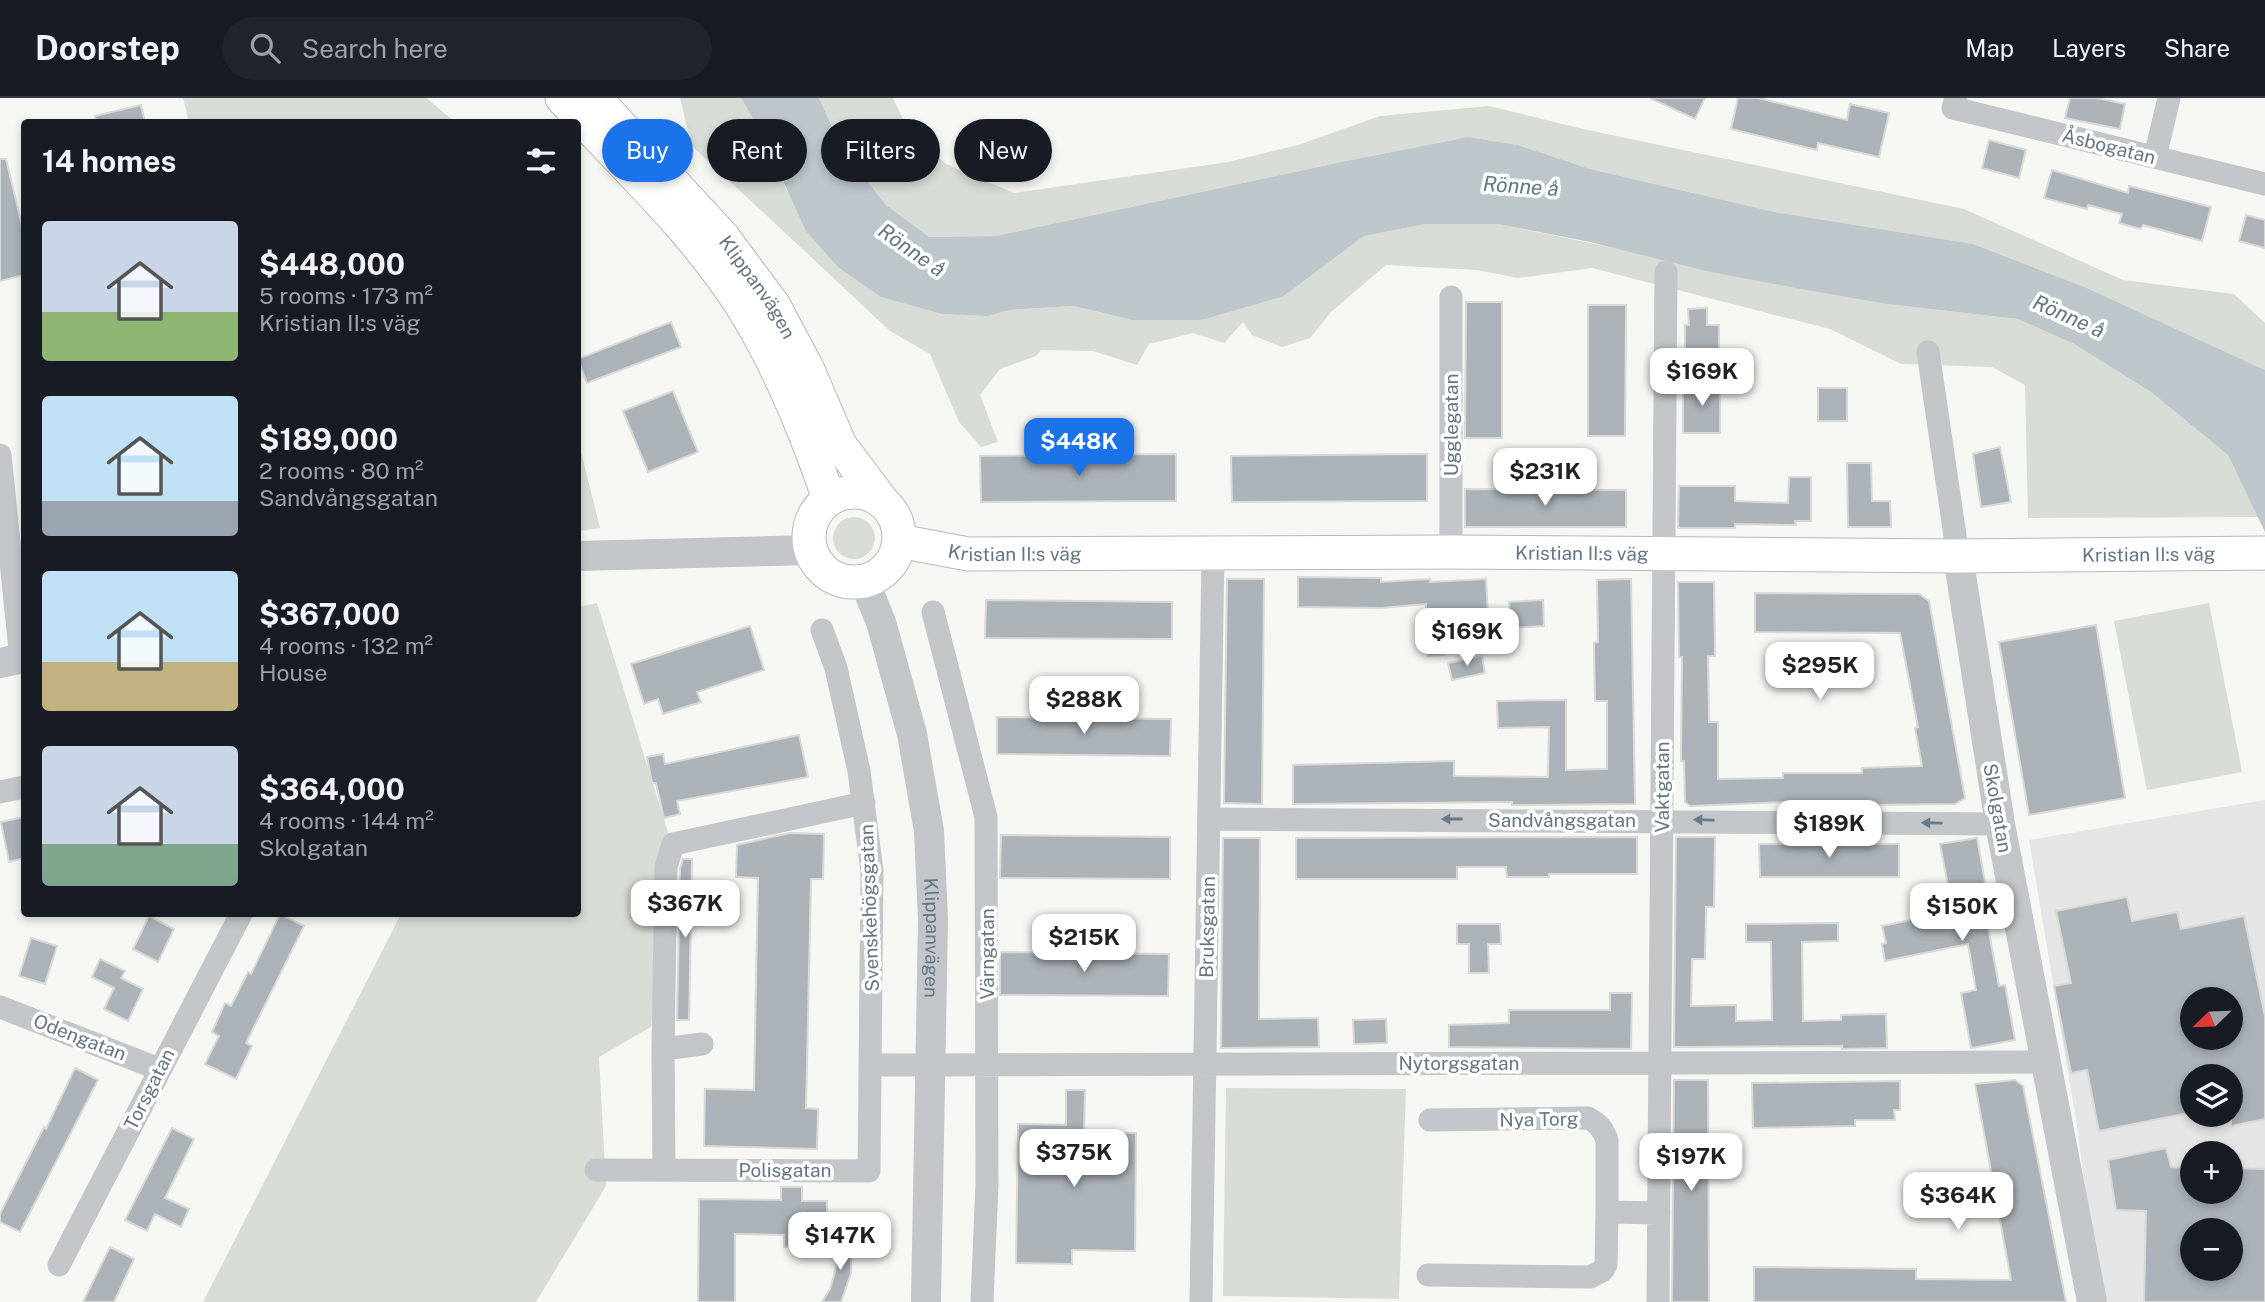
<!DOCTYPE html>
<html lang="en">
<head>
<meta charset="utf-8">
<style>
	:root { --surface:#171b24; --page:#20242c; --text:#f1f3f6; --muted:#9ea1a6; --line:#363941; --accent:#1a73e8 }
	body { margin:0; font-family:"Public Sans",sans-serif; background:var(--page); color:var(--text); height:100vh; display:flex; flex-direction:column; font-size:26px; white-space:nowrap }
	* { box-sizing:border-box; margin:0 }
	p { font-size:23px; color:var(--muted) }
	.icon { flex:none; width:38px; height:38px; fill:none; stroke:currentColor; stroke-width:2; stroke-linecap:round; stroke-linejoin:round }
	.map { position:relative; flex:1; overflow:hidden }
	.sheet { position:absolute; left:21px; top:21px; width:560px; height:798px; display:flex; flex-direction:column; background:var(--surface); border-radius:7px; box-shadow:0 4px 10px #0003 }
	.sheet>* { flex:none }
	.hud { position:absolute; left:602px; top:21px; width:665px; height:63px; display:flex; gap:14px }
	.needle { width:46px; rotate:247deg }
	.buttons { position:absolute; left:2180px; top:889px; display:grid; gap:14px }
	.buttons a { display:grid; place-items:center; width:63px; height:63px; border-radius:50%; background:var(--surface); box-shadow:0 4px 10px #0003; font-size:35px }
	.price { position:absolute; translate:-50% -60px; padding:0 16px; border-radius:14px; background:#fff; color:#222; font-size:23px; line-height:46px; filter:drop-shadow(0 2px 4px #0008) }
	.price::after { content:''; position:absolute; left:50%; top:42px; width:21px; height:16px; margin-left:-10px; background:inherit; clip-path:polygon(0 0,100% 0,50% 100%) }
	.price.current { background:var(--accent); color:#fff }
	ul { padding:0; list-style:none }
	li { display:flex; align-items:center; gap:21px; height:175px; padding:0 21px }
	li span { display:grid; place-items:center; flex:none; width:196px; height:140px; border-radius:7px; color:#555 }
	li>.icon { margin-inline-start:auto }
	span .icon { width:84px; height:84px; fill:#fffc; stroke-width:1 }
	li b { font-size:30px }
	h2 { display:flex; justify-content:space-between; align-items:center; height:84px; padding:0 21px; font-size:30px }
	.pill { padding:0 24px; border-radius:32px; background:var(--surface); box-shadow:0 4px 10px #0003; font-size:24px; line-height:63px }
	.pill.current { background:var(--accent); color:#fff }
	header { display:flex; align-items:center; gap:42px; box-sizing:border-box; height:98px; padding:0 35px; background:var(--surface); border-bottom:2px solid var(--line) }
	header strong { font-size:33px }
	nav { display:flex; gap:38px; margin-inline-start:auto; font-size:24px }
	.search { width:490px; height:63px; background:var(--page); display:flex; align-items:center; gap:18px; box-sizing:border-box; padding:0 24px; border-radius:38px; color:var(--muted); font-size:26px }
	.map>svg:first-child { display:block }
	.built { fill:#e4e5e4; fill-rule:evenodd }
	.green { fill:#d7ddd4 }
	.water { fill:#bcc6cb }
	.building { fill:#abb2b8; stroke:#d8d8d6; stroke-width:2; fill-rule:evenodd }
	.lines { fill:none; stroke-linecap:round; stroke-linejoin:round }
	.secondary-casing { stroke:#b4b9be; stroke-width:35 }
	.minor { stroke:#c2c6c9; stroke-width:23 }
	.tertiary { stroke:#c2c6c9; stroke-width:30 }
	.secondary { stroke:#fff; stroke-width:33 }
	.oneway { fill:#6a7987 }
	.labels { text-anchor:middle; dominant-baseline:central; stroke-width:7; stroke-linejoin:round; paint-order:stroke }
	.street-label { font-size:19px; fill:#657584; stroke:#fff }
	.water-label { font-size:21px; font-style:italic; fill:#617780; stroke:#fff }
</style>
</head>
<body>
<header>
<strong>Doorstep</strong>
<div class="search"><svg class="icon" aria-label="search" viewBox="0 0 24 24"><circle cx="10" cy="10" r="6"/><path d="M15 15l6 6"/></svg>Search here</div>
<nav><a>Map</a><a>Layers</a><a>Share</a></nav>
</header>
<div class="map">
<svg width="2265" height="1204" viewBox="0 0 2265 1204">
	<rect width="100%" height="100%" fill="#f6f6f3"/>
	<path class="built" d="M2265,702V1204H2099L2077,1028L2029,742ZM2193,901H2231V940H2193ZM2193,978H2231V1017H2193ZM2193,1055H2231V1094H2193ZM2193,1132H2231V1171H2193Z"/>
	<path class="green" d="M183,0H426L455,24H189Z
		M680,0H741L761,35L787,93L882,199L942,216L988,218L1008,212L1074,208L1132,222L1284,198L1364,138L1426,126H1498L1887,206L2018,221L2074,246L2151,294L2228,357L2258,419L2028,420L2025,287L1992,269L1901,266L1830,231L1592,170L1518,180L1477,172L1386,167L1331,214L1310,240L1282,249L1252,237L1243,224L1224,245L1193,235L1149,246L1137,267L1093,253L1041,252L1036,258L1000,271L980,297L998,344L981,349L959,324L930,256L890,233L691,47Z
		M819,0H893L908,32L946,66L1014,95L1228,64L1298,47L1380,18L1489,8L1583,31L1964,111L2123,182L2234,196L2265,225V272L2087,190L1973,146L1775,114L1590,71L1518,47L1468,39L1346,63L996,138L929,139L886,107L842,51Z
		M578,342L600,430L578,433Z
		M833 440a21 21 0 1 1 42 0a21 21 0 1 1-42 0Z
		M597,505L670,741L651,929L599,959L606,1088L536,1204H203L401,816H578V509Z
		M2209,505L2242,674L2147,692L2114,523Z
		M1226,990L1406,991L1399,1201L1223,1198Z"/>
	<path class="water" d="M741,0H819L842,51L886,107L929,139L996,138L1346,63L1468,39L1518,47L1590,71L1775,114L1973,146L2087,190L2265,272V434L2228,357L2151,294L2074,246L2018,221L1887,206L1807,192L1711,174L1590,144L1498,126H1426L1364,138L1284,198L1201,222H1132L1074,208L1009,212L988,218L942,216L881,199L838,169L806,133L761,35Z"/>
	<path class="building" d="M1650,0H1705L1695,21Z
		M1738,0H1758L1847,22L1850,6L1889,15L1879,59L1818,45L1817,52L1731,31Z
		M2070,0H2097L2125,6L2120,31L2065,20Z
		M141,7L145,24H96L95,18Z
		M1989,42L2026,52L2019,80L1982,70Z
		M0,61H6L24,136V177L0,183Z
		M2052,72L2128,95L2129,88L2211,109L2202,143L2143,127L2141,131L2119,125L2122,116L2088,107L2087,111L2044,100Z
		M2246,117L2265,122V150L2239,143Z
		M1466,204H1502V340H1465Z
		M1588,207H1626L1625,338H1588Z
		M1707,210V227H1719V254H1685V227H1689L1688,211Z
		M671,224L681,249L587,285L578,261Z
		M1683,286H1720V335H1683Z
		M1818,290H1847V323H1818Z
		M673,293L698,354L648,374L623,313Z
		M2000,349L2011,404L1981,409L1973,356Z
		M1176,356V403L981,404L980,358Z
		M1427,356V403L1232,404L1231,358Z
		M1847,365H1871L1872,403H1890L1891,429H1848Z
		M1789,379H1811V423H1795L1796,427L1735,426V430H1678L1679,388H1735V403L1788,405Z
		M1465,391L1626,392V429H1465Z
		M1298,479L1381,480V484L1430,481V484L1486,481L1488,517L1443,520L1445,557L1428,558L1426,506L1381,510L1298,509Z
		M1227,481H1264L1262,706L1224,705Z
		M1631,481L1635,706L1512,707V704L1293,706V667L1454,663V678L1548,679L1549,629L1498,630L1497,603L1566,602V672L1607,671V603H1595L1594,545L1598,544L1597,482Z
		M1678,484H1714L1715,558H1708L1709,624H1718V681L1783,680V675H1862V670L1922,668L1915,630L1918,629L1900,535L1755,534V495L1919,496L1929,503L1965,700L1955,706L1864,707L1784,706V704L1690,708L1685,704L1684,663H1681L1682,559H1679Z
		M986,502L1172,504V541L985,540Z
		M1543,502L1544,528L1511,530L1509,504Z
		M2096,527L2125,700L2029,717L1999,544Z
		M750,528L764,572L697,594L701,604L663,616L658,601L644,606L631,566Z
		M1482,558L1485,575L1452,582L1448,565Z
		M997,619L1171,621L1170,658L997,656Z
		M799,637L808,679L677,703L680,716L664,720L656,685H652L647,659L663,656L665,666Z
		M24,719V760L9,764L1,724Z
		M790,735L824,736L823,781H811L806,1010L818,1011L817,1051L704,1048L705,991L754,992L758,780L736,779L737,747Z
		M1001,737L1170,739V781L1000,780Z
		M1637,739V776H1549V779H1507L1506,769H1457V781H1296V740Z
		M1677,739H1715L1714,809H1706L1705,861H1692L1691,908L1736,907V923L1772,922L1771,844H1746V826L1838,825V843L1802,844L1803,923L1841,922V917L1886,916L1887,950L1842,951V948L1674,949L1676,740Z
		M1223,740H1260L1259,921L1318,920L1319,949L1221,950Z
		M1977,740L1992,823L1987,824L1999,888L2005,887L2015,942L1971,950L1961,895L1976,892L1968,846L1885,863L1882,846L1886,845L1882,828L1953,813L1940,746Z
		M1759,746H1899V779H1760Z
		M683,761H692L689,922H677L680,771Z
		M2127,799L2132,823L2177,814L2181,831L2244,818L2265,919V1021L2231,1028V978H2193V1014L2099,1033L2087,972L2071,975L2054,888L2071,885L2056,813ZM2193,901H2231V940H2193Z
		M280,816L304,828L246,945L252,948L236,981L205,966L219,938L212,934L225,905L231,908L248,874L251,876Z
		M149,818L174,831L158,864L133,851Z
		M1457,826H1500L1501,846H1488L1489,875H1469V846H1457Z
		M31,840L57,848L45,886L19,878Z
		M1000,854L1169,856L1168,898L1000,897Z
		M100,861L125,873L121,880L143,891L128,923L104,911L114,890L92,879Z
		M1610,895H1632L1631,951L1449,949V927L1509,925V912H1610Z
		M1386,921L1387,945L1354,946L1353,922Z
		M75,970L98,982L20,1134L0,1124V1116L44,1029L46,1031Z
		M1674,982H1708L1709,1204H1672Z
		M2015,982L2023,988L2066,1204H1754V1169L1916,1171V1181L2011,1182L1975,986Z
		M1900,983V1012H1894L1895,1022H1855V1028L1753,1030L1752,985Z
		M1066,992H1085L1084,1034L1136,1035L1135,1153L1072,1152V1166L1016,1165L1018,1026L1066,1027Z
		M172,1030L194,1041L165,1100L189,1111L181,1129L155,1116L147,1133L125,1122Z
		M2166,1050L2171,1069L2193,1070V1094H2231V1070L2265,1071V1204H2144L2146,1113L2116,1112L2108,1062ZM2193,1132H2231V1171H2193Z
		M781,1089H802V1103H827V1137H803V1150L784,1149V1137L735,1136V1204H698L699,1101L781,1102Z
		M835,1143H851V1175L841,1204H822L830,1191L836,1170Z
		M110,1149L134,1161L114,1204H83Z"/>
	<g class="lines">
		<g class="secondary-casing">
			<g id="secondary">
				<path d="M562,0C624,68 695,133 744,211C780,270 807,336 829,401"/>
				<path id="s2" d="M595,0L723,139L774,208L808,272L840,347L882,403"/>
				<circle cx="854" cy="439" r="45"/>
				<path id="s3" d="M899,443L968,456L1451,454L1957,458L2265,455"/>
			</g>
		</g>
		<path class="minor" d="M1956,0L1953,10L2265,86
			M2155,59L2169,0
			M1451,199V454
			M1928,254L1958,458
			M0,357L21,561
			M933,514L986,719L987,1086L982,1204
			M0,694L24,689
			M1209,721L2000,726
			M0,909L159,971
			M663,951L702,946
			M872,967C1263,963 1655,967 2047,964
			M1430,1022L1588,1020C1599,1026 1603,1031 1607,1042V1114
			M664,1071L663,951L666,769L673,746L864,705
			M596,1072L869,1073L872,773L859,673L836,570L822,532
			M59,1167L241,816
			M1428,1177L1590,1179L1602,1173L1606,1167L1607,1114L1659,1115
			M1201,1204L1213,455
			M1658,1204L1666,174"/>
		<g class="tertiary">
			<path d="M578,458L811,452"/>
			<path d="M1958,458L2000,726L2092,1204"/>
			<path id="s1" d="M864,483L881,524L912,636L929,733L933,822L926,1204"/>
			<path d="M0,565L24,560"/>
		</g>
		<use href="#secondary" class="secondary"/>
	</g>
	<defs><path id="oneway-solid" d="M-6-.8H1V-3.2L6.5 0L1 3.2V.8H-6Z" transform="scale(1.75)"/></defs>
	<g class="oneway">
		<use href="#oneway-solid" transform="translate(1452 721) rotate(-180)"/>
		<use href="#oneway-solid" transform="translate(1704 722) rotate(-179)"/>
		<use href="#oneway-solid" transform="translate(1932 725) rotate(-179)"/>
	</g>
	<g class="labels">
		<g class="street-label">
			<text transform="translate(2109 48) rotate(14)">Åsbogatan</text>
			<text stroke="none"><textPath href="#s2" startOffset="250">Klippanvägen</textPath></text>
			<text transform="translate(1451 327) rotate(-90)">Ugglegatan</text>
			<text stroke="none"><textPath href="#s3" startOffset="117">Kristian II:s väg</textPath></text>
			<text stroke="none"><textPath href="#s3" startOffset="684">Kristian II:s väg</textPath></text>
			<text stroke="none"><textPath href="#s3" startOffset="1251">Kristian II:s väg</textPath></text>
			<text transform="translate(1662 689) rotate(-90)">Vaktgatan</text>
			<text transform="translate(1998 710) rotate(80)">Skolgatan</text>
			<text x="1562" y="722">Sandvångsgatan</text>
			<text transform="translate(869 810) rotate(-92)">Svenskehögsgatan</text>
			<text transform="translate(1207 829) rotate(-89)">Bruksgatan</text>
			<text stroke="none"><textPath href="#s1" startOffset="366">Klippanvägen</textPath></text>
			<text transform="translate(987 856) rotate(-90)">Värngatan</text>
			<text transform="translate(80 939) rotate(21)">Odengatan</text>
			<text x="1459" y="965">Nytorgsgatan</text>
			<text transform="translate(149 991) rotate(-63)">Torsgatan</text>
			<text transform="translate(1539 1021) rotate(-1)">Nya Torg</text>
			<text x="785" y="1072">Polisgatan</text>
		</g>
		<g class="water-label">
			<text transform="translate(1521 88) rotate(4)">Rönne å</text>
			<text transform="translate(912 152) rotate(35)">Rönne å</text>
			<text transform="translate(2069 218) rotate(24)">Rönne å</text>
		</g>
	</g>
</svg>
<div class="buttons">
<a><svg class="needle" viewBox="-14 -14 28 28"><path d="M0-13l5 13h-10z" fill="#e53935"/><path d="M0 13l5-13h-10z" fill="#9ea1a6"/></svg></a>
<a><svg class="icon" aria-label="layers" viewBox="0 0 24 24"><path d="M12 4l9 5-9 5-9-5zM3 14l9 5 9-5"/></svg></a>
<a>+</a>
<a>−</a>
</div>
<b class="price" style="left:1702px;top:310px">$169K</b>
<b class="price current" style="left:1079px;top:380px">$448K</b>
<b class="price" style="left:1545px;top:410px">$231K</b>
<b class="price" style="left:1467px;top:570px">$169K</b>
<b class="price" style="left:1820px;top:604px">$295K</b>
<b class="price" style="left:1084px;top:638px">$288K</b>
<b class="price" style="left:1829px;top:762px">$189K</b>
<b class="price" style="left:685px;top:842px">$367K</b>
<b class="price" style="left:1962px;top:845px">$150K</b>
<b class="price" style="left:1084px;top:876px">$215K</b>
<b class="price" style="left:1074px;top:1091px">$375K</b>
<b class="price" style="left:1691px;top:1095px">$197K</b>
<b class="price" style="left:1958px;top:1134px">$364K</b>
<b class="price" style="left:840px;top:1174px">$147K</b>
<div class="hud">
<a class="pill current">Buy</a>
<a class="pill">Rent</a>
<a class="pill">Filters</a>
<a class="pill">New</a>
</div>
<section class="sheet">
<h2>14 homes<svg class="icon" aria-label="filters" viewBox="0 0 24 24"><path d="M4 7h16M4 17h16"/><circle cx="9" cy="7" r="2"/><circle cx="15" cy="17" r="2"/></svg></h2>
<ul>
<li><span style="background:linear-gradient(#c9d6e8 65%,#8fb573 0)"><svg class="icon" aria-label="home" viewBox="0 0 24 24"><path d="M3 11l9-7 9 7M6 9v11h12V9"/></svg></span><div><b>$448,000</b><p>5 rooms · 173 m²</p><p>Kristian II:s väg</p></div></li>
<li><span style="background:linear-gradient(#bfe0f5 75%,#9aa5b1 0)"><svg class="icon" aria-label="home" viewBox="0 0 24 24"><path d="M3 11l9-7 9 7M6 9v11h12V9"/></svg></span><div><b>$189,000</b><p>2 rooms · 80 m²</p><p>Sandvångsgatan</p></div></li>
<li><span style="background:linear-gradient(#bfe0f5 65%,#c2b280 0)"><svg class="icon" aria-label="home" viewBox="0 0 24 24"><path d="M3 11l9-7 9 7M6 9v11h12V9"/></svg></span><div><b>$367,000</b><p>4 rooms · 132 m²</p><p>House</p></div></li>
<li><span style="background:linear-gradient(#c9d6e8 70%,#7fa58c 0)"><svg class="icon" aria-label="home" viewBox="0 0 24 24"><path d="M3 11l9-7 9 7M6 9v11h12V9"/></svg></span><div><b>$364,000</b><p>4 rooms · 144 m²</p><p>Skolgatan</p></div></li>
</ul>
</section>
</div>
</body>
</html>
